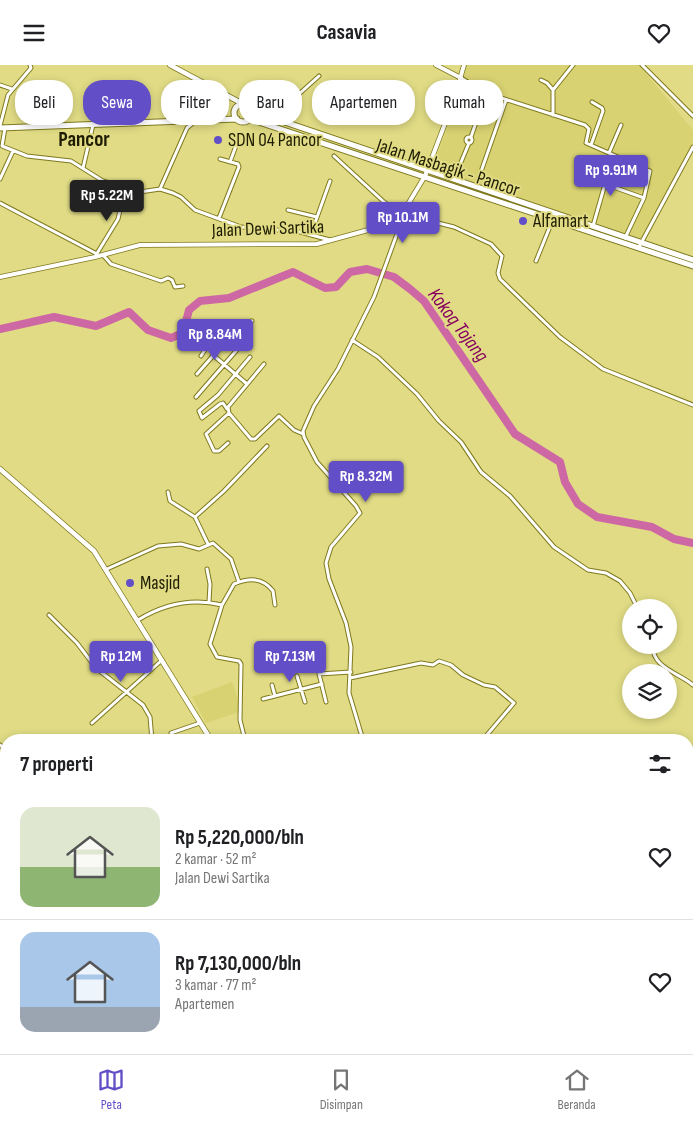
<!DOCTYPE html>
<html lang="id">
<head>
<meta charset="utf-8">
<style>
	:root { --surface:#fff; --page:#f6f6f6; --text:#202124; --muted:#757577; --line:#e0e0e0; --accent:#624ec7 }
	body { margin:0; font-family:"Sofia Sans Condensed",sans-serif; background:var(--page); color:var(--text); height:100vh; display:flex; flex-direction:column; font-size:19px; white-space:nowrap }
	* { box-sizing:border-box; margin:0 }
	p { font-size:16px; color:var(--muted) }
	.icon { flex:none; width:28px; height:28px; fill:none; stroke:currentColor; stroke-width:2; stroke-linecap:round; stroke-linejoin:round }
	.map { position:relative; flex:1; overflow:hidden }
	.details { position:absolute; left:0px; top:669px; width:694px; height:321px; display:flex; flex-direction:column; background:var(--surface); border-radius:20px 20px 0 0; box-shadow:0 2px 8px #0003 }
	.details>* { flex:none }
	.guide { position:absolute; left:15px; top:15px; width:664px; height:45px; display:flex; gap:10px }
	.controls { position:absolute; left:622px; top:534px; display:grid; gap:10px }
	.controls a { display:grid; place-items:center; width:55px; height:55px; border-radius:50%; background:var(--surface); box-shadow:0 2px 8px #0003; font-size:25px }
	.price { position:absolute; translate:-50% -42px; padding:0 11px; border-radius:5px; background:var(--accent); color:#fff; font-size:16px; line-height:32px; filter:drop-shadow(0 1px 2px #0008) }
	.price::after { content:''; position:absolute; left:50%; top:30px; width:15px; height:11px; margin-left:-8px; background:inherit; clip-path:polygon(0 0,100% 0,50% 100%) }
	.price.active { background:#222; color:#fff }
	ul { padding:0; list-style:none }
	li { display:flex; align-items:center; gap:15px; height:125px; padding:0 20px }
	li+li { border-top:1px solid var(--line) }
	li span { display:grid; place-items:center; flex:none; width:140px; height:100px; border-radius:15px; color:#555 }
	li>.icon { margin-inline-start:auto }
	span .icon { width:60px; height:60px; fill:#fffc; stroke-width:1 }
	li b { font-size:21px }
	h2 { display:flex; justify-content:space-between; align-items:center; height:60px; padding:0 20px; font-size:21px }
	.pill { padding:0 18px; border-radius:20px; background:var(--surface); box-shadow:0 2px 8px #0003; font-size:18px; line-height:45px }
	.pill.active { background:var(--accent); color:#fff }
	header { display:flex; justify-content:space-between; align-items:center; height:65px; padding:0 20px; background:var(--surface); font-size:22px; font-weight:700 }
	.dock { display:flex; justify-content:space-around; align-items:center; height:70px; border-top:1px solid var(--line); background:var(--surface); font-size:14px; color:var(--muted) }
	.dock a { display:grid; justify-items:center; gap:2px }
	.dock .active { color:var(--accent) }
	.map>svg:first-child { display:block }
	.built { fill:#d8d272 }
	.lines { fill:none; stroke-linecap:round; stroke-linejoin:round }
	.river { stroke:#ce68a4; stroke-width:8 }
	.minor-casing { stroke:#7f791e; stroke-width:5 }
	.tertiary-casing { stroke:#7f791e; stroke-width:5.5 }
	.secondary-casing { stroke:#7f791e; stroke-width:6 }
	.primary-casing { stroke:#7f791e; stroke-width:7 }
	.minor { stroke:#fff; stroke-width:3 }
	.tertiary { stroke:#fff; stroke-width:4 }
	.secondary { stroke:#fff; stroke-width:4.5 }
	.primary { stroke:#fff; stroke-width:5 }
	.poi-dot { fill:#624ec7; stroke:#e0db84; stroke-width:2 }
	.labels { text-anchor:middle; dominant-baseline:central; stroke-width:4; stroke-linejoin:round; paint-order:stroke }
	.poi-label { font-size:19px; fill:#1e1c02; stroke:#e0db84; text-anchor:start }
	.street-label { font-size:19px; fill:#1e1c02; stroke:#e0db84 }
	.water-label { font-size:20px; font-style:italic; fill:#870060; stroke:#e0db84 }
	.quarter-label { font-size:21px; font-weight:bold; fill:#1e1c02; stroke:#e0db84 }
</style>
</head>
<body>
<header><svg class="icon" aria-label="menu" viewBox="0 0 24 24"><path d="M4 6h16M4 12h16M4 18h16"/></svg>Casavia<svg class="icon" aria-label="heart" viewBox="0 0 24 24"><path d="M12 20l-8-8c-3-5 5-10 8-4 3-6 11-1 8 4z"/></svg></header>
<div class="map">
<svg width="693" height="989" viewBox="0 0 693 989">
	<rect width="100%" height="100%" fill="#e0db84"/>
	<path class="built" d="M466,0H639L693,65V77L641,177L432,105L458,31Z
		M232,617L242,646L206,658L192,632Z"/>
	<g class="lines">
		<path class="river" d="M0,264L54,252L96,261L129,247L148,265L171,273L183,268L189,245L200,236L229,233L293,207L325,223L336,222L350,207L367,204L394,212L410,224L424,236L515,369L560,397L565,417L578,439L597,452L652,462L674,474L693,478"/>
		<g class="minor-casing">
			<path id="minor" d="M642,0L693,51
				M461,13L486,28L471,72
				M541,15L547,18L553,25L573,0
				M0,20L12,24
				M486,28L585,60L589,64L586,78L650,106L644,133L625,173
				M460,31L502,46
				M553,50V25
				M276,54L288,39L319,11
				M168,56L170,24
				M0,61L8,30L31,3L30,0
				M5,63L2,81L27,91L71,96L103,116L122,122L140,127L160,124L173,128L181,132L195,145L241,162L300,167L330,175
				M466 75a3 3 0 1 1 6 0a3 3 0 1 1-6 0Z
				M591,80L603,46L602,43L592,37
				M609,88L621,60
				M334,91L384,137L402,149L454,162L491,179L502,191L498,208L500,214L560,272L603,304L693,340
				M230,97L237,78
				M83,103L93,60
				M0,114L13,86
				M454,114L469,78
				M476,121L506,35
				M160,124L187,63L194,57
				M0,138L97,189
				M288,145L317,152
				M219,153L239,102L238,99L220,94
				M593,161L605,119L644,133
				M311,169L330,116
				M639,182L693,82
				M96,190L118,154L125,123
				M103,190L111,199L161,216L168,213L172,215L175,222L183,221
				M536,196L553,154
				M352,275L378,292L417,329L439,356L461,377L481,407L510,431L554,482L588,505L606,508L620,516L630,528L637,542
				M213,290L247,319
				M201,291L220,261L252,256
				M264,299L228,342L229,348L251,374H255L279,351L294,365L303,369
				M197,309L240,260
				M196,332L249,271
				M227,344L223,338L220,339L202,353L199,346L218,330L250,292
				M228,378L219,386H214L206,369L229,348
				M168,427L170,436L195,452L208,479
				M195,452L224,426L267,381
				M107,504L158,481L181,479L199,484L213,478L231,494L239,517
				M207,504L210,519L209,537
				M49,550L77,578L96,603L143,640L150,652L152,675
				M138,555C164,539 193,533 222,540
				M653,580C651,602 679,608 693,620
				M297,611L305,637
				M350,613L421,598L433,600L439,596L451,600L463,610L484,620L495,622L514,638L486,671
				M272,620L275,631
				M263,634L322,619
				M326,637L319,609L351,607
				M92,658L162,595
				M171,668L200,658
				M245,675L240,655L241,599L239,596L217,592L210,579L222,540L234,519C249,513 262,512 273,526L275,540
				M363,675L349,628L351,582L346,558L329,514L326,498L331,482L360,448L356,441L317,397L304,372L303,366L314,341L338,304L374,232L398,166V155
				M0,680L6,685
				M0,833L6,830
				M104,984L105,989
				M234,984L239,989
				M265,984L268,989
				M325,984L327,989
				M558,984L561,989
				M124,985V984
				M189,989L201,984
				M365,989L376,984"/>
		</g>
		<g class="tertiary-casing">
			<path id="tertiary" d="M436,0L461,13
				M0,212L95,192L140,180L317,179L390,159L402,149L425,111L454,35L464,0
				M254,989L260,984"/>
		</g>
		<g class="secondary-casing">
			<path id="secondary" d="M170,0L243,39
				M0,404L94,486L211,675
				M437,984L443,989"/>
		</g>
		<g class="primary-casing">
			<path id="primary" d="M234 48a9 9 0 1 1 18 0a9 9 0 1 1-18 0Z
				M252,46L693,195
				M250,54L693,201
				M0,63L237,54"/>
		</g>
		<use href="#minor" class="minor"/>
		<use href="#tertiary" class="tertiary"/>
		<use href="#secondary" class="secondary"/>
		<use href="#primary" class="primary"/>
	</g>
	<g class="poi-dot">
		<circle cx="218" cy="75" r="5"/>
		<circle cx="523" cy="156" r="5"/>
		<circle cx="130" cy="518" r="5"/>
	</g>
	<g class="labels">
		<g class="poi-label">
			<text x="228" y="75">SDN 04 Pancor</text>
			<text x="533" y="156">Alfamart</text>
			<text x="140" y="518">Masjid</text>
		</g>
		<g class="street-label">
			<text transform="translate(448 103) rotate(18)">Jalan Masbagik - Pancor</text>
			<text transform="translate(268 164) rotate(-2)">Jalan Dewi Sartika</text>
		</g>
		<g class="water-label">
			<text transform="translate(458 260) rotate(53)">Kokoq Tojang</text>
		</g>
		<g class="quarter-label">
			<text x="84" y="74">Pancor</text>
		</g>
	</g>
</svg>
<div class="controls">
<a><svg class="icon" aria-label="locate" viewBox="0 0 24 24"><circle cx="12" cy="12" r="6"/><path d="M12 2v4M12 18v4M2 12h4M18 12h4"/></svg></a>
<a><svg class="icon" aria-label="layers" viewBox="0 0 24 24"><path d="M12 4l9 5-9 5-9-5zM3 14l9 5 9-5"/></svg></a>
</div>
<b class="price" style="left:611px;top:132px">Rp 9.91M</b>
<b class="price active" style="left:107px;top:157px">Rp 5.22M</b>
<b class="price" style="left:403px;top:179px">Rp 10.1M</b>
<b class="price" style="left:215px;top:296px">Rp 8.84M</b>
<b class="price" style="left:366px;top:438px">Rp 8.32M</b>
<b class="price" style="left:121px;top:618px">Rp 12M</b>
<b class="price" style="left:290px;top:618px">Rp 7.13M</b>
<div class="guide">
<a class="pill">Beli</a>
<a class="pill active">Sewa</a>
<a class="pill">Filter</a>
<a class="pill">Baru</a>
<a class="pill">Apartemen</a>
<a class="pill">Rumah</a>
</div>
<section class="details">
<h2>7 properti<svg class="icon" aria-label="filters" viewBox="0 0 24 24"><path d="M4 7h16M4 17h16"/><circle cx="9" cy="7" r="2"/><circle cx="15" cy="17" r="2"/></svg></h2>
<ul>
<li><span style="background:linear-gradient(#dfe7d0 60%,#8fb573 0)"><svg class="icon" aria-label="home" viewBox="0 0 24 24"><path d="M3 11l9-7 9 7M6 9v11h12V9"/></svg></span><div><b>Rp 5,220,000/bln</b><p>2 kamar · 52 m²</p><p>Jalan Dewi Sartika</p></div><svg class="icon" aria-label="heart" viewBox="0 0 24 24"><path d="M12 20l-8-8c-3-5 5-10 8-4 3-6 11-1 8 4z"/></svg></li>
<li><span style="background:linear-gradient(#a9c7e8 75%,#9aa5b1 0)"><svg class="icon" aria-label="home" viewBox="0 0 24 24"><path d="M3 11l9-7 9 7M6 9v11h12V9"/></svg></span><div><b>Rp 7,130,000/bln</b><p>3 kamar · 77 m²</p><p>Apartemen</p></div><svg class="icon" aria-label="heart" viewBox="0 0 24 24"><path d="M12 20l-8-8c-3-5 5-10 8-4 3-6 11-1 8 4z"/></svg></li>
</ul>
</section>
</div>
<nav class="dock">
<a class="active"><svg class="icon" aria-label="map" viewBox="0 0 24 24"><path d="M3 6l6-2 6 2 6-2v14l-6 2-6-2-6 2zM9 4v14M15 6v14"/></svg>Peta</a>
<a><svg class="icon" aria-label="saved" viewBox="0 0 24 24"><path d="M7 4h10v16l-5-4-5 4z"/></svg>Disimpan</a>
<a><svg class="icon" aria-label="home" viewBox="0 0 24 24"><path d="M3 11l9-7 9 7M6 9v11h12V9"/></svg>Beranda</a>
</nav>
</body>
</html>
